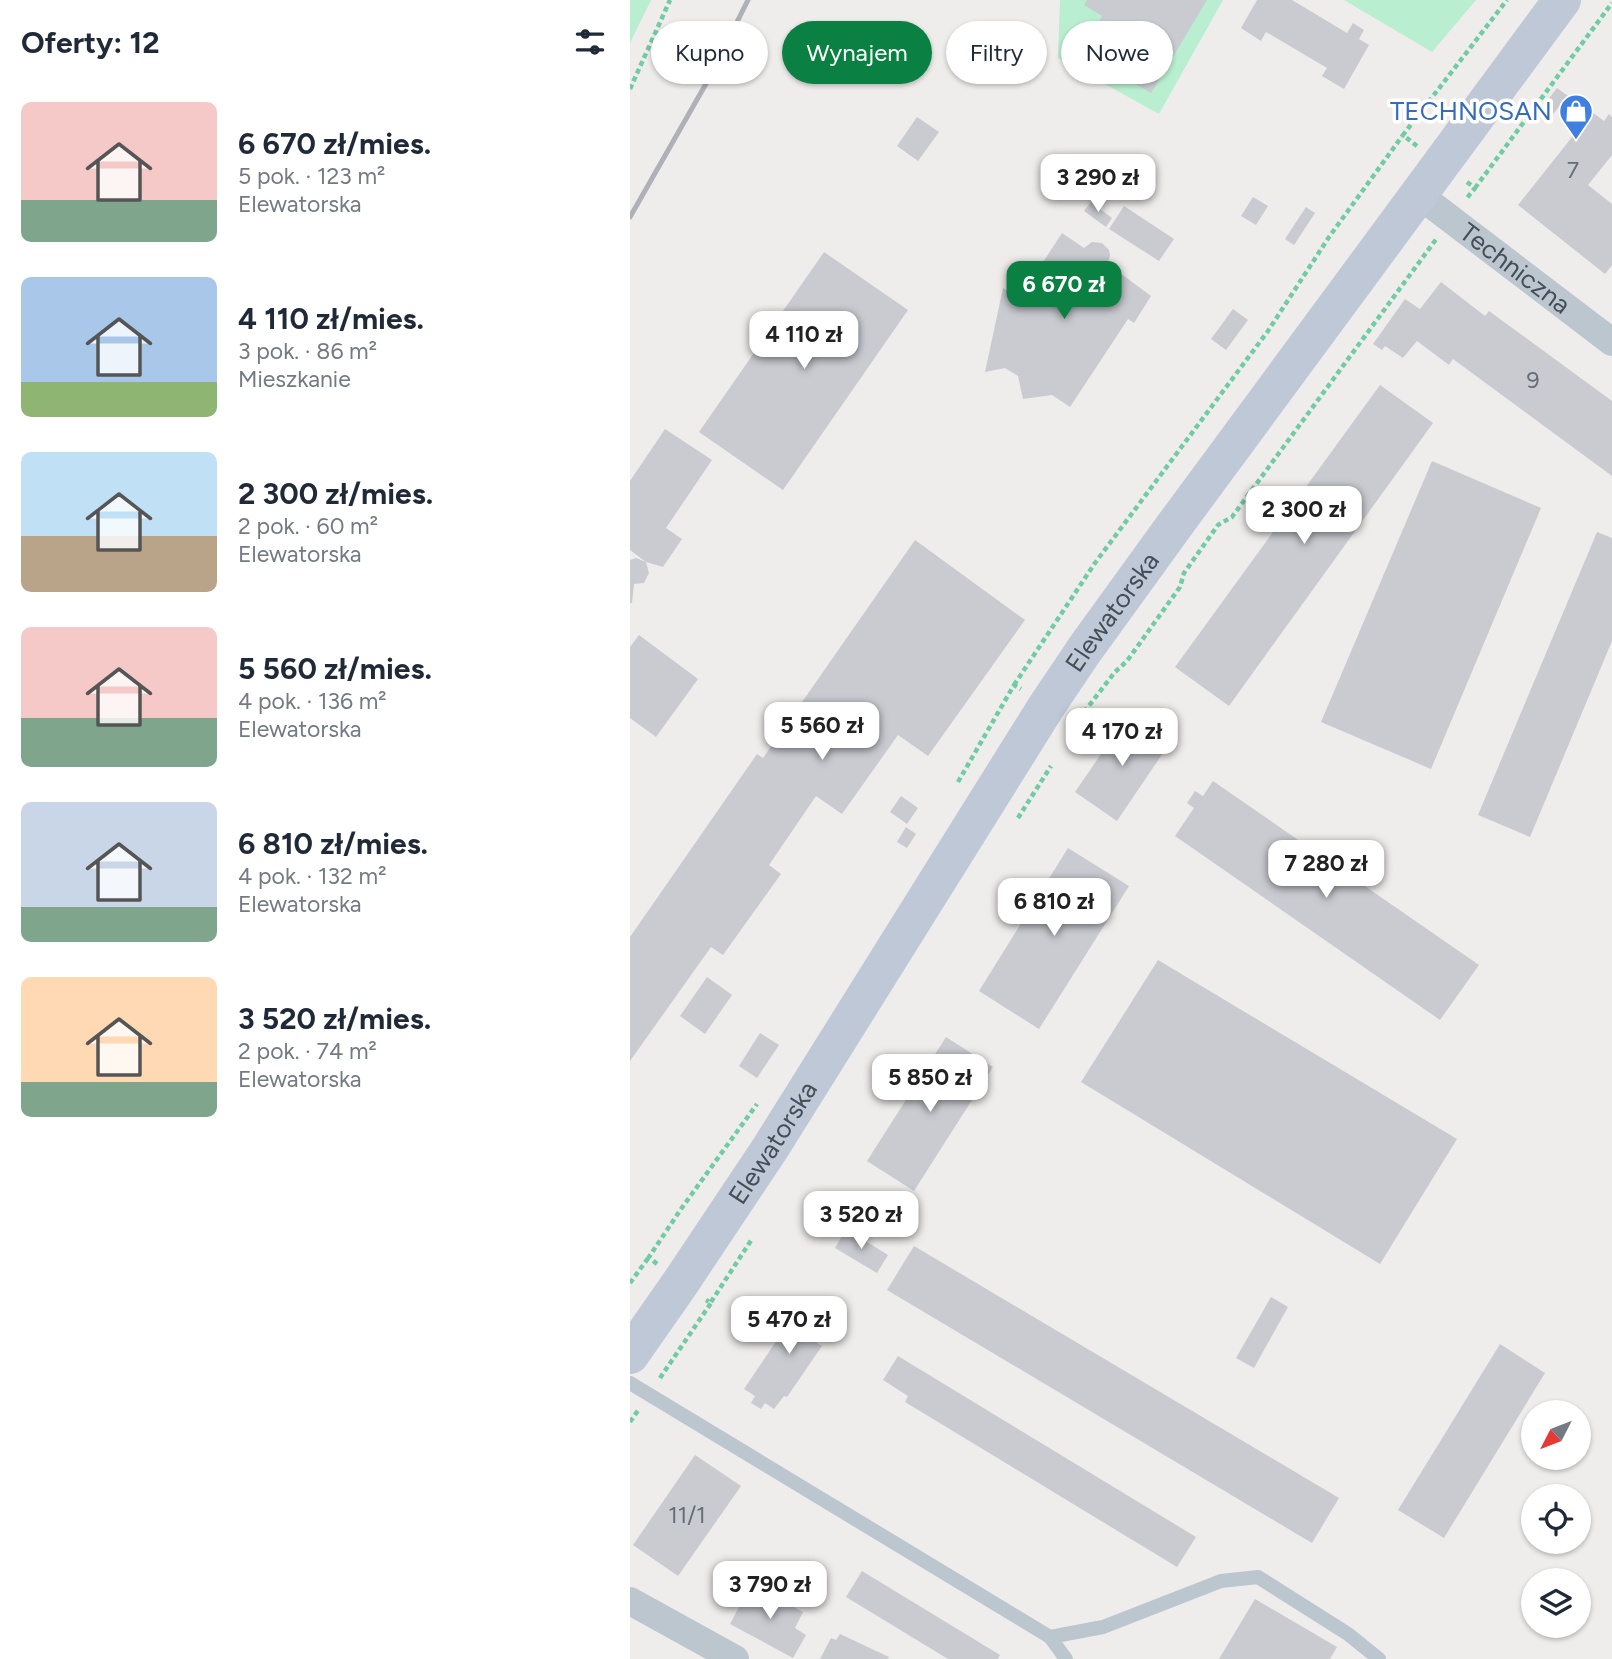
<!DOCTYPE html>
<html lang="pl">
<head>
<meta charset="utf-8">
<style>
	:root { --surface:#fff; --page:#f6f6f7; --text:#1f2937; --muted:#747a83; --accent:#0b8043 }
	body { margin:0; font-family:Figtree,sans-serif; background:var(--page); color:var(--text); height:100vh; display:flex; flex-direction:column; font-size:26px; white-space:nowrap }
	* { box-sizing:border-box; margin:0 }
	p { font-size:23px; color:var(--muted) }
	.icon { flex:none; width:38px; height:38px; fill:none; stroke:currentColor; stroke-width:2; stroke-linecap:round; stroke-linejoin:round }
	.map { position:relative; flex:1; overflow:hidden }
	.sheet { display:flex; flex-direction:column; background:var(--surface); width:630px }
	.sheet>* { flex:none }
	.banner { position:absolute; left:21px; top:21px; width:665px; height:63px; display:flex; gap:14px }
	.needle { width:46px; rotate:228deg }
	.fabs { position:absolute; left:891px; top:1400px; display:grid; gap:14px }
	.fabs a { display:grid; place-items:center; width:70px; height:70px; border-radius:50%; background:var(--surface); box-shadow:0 2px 5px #0004; font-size:35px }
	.price { position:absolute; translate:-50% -60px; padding:0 16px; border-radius:14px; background:#fff; color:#222; font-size:23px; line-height:46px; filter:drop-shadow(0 2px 4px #0008) }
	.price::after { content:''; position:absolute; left:50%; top:42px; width:21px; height:16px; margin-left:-10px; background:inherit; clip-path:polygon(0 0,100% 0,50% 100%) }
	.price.active { background:var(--accent); color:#fff }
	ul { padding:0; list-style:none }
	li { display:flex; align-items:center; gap:21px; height:175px; padding:0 21px }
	li span { display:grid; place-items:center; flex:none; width:196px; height:140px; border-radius:10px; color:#555 }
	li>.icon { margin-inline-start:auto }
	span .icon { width:84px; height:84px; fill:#fffc; stroke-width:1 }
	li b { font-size:30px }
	h2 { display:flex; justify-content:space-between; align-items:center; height:84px; padding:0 21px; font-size:30px }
	.pill { padding:0 24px; border-radius:32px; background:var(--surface); box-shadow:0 2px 5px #0004; font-size:24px; line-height:63px }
	.pill.active { background:var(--accent); color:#fff }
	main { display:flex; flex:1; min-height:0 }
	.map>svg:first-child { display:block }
	.green { fill:#b9eed0 }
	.building { fill:#c9cbd1 }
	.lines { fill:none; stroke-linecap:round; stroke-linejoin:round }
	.path { stroke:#71cba3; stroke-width:4.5; stroke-dasharray:5 3.5; stroke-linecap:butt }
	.lane { stroke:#bcc6cf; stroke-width:14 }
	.street { stroke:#bcc6cf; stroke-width:28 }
	.secondary { stroke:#bec8d6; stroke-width:38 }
	.rail { stroke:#aeb1b7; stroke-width:5 }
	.labels { text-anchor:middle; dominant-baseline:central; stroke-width:7; stroke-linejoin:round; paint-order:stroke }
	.number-label { font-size:23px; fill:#656d77 }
	.shop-label { font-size:26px; fill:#366cbe; stroke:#fff; text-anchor:end }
	.street-label { font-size:26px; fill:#444e59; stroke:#fff }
</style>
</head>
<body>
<main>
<section class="sheet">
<h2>Oferty: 12<svg class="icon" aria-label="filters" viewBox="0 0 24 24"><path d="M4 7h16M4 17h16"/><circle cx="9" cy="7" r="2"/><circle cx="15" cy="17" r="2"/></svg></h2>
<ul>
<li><span style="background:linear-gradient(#f6c9c9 70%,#7fa58c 0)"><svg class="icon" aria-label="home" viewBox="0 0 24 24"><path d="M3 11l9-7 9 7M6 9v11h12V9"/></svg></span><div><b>6 670 zł/mies.</b><p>5 pok. · 123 m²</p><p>Elewatorska</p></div></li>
<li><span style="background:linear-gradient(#a9c7e8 75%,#8fb573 0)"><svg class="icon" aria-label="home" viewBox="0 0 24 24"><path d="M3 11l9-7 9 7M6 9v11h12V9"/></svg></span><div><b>4 110 zł/mies.</b><p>3 pok. · 86 m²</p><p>Mieszkanie</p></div></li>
<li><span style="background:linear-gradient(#bfe0f5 60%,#b9a48a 0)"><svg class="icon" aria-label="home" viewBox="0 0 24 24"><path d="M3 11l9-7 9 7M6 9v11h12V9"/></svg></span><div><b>2 300 zł/mies.</b><p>2 pok. · 60 m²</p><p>Elewatorska</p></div></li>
<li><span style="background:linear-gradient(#f6c9c9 65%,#7fa58c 0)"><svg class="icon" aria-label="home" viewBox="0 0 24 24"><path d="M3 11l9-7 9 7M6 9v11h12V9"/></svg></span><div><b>5 560 zł/mies.</b><p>4 pok. · 136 m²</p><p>Elewatorska</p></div></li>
<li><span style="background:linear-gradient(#c9d6e8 75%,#7fa58c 0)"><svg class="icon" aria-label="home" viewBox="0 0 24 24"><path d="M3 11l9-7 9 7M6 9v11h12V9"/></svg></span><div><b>6 810 zł/mies.</b><p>4 pok. · 132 m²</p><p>Elewatorska</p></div></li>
<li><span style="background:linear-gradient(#ffd9b3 75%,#7fa58c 0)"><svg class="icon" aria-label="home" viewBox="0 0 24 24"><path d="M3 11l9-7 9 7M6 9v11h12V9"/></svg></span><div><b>3 520 zł/mies.</b><p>2 pok. · 74 m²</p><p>Elewatorska</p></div></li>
</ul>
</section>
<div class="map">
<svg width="982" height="1659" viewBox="0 0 982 1659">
	<rect width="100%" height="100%" fill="#efecec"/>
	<path class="green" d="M0,0H21L0,43Z
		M430,0H593L529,114L428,58Z
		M714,0H846L802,52Z"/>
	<path class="building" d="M457,0H577L521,93L451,52L472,16L454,5Z
		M627,0H662L717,33L723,23L734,30L729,39L739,45L714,89L692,76L697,68L636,32L631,41L611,28Z
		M927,88L938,96L923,114L913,106Z
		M962,112L974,121L979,114L982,117V155L958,185L982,204V265L975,274L888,205Z
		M287,117L309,132L288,161L267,146Z
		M623,197L638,206L626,225L611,216Z
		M461,202L482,218L476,227L454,211Z
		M494,206L544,239L529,261L479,229Z
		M676,207L685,213L664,245L655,239Z
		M432,233L454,248L462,242L472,243L479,250L480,255L478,264L521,296L504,323L498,319L440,407L422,395L393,399L388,376L375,368L355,372L373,288L395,302L410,281L404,276Z
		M194,252L278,310L153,490L69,432Z
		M811,282L855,316L859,311L982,401V476L823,359L819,365L787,341L773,358L755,346L752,350L743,344L775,299L790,309Z
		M603,309L618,320L596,350L581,339Z
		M750,385L803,423L599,706L545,667Z
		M35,429L82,460L36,528L52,539L33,567L16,562L0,550V481Z
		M802,461L911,508L801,769L691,722Z
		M967,532L982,538V641L900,837L848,815Z
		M285,540L395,620L298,756L268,735L212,814L186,796L139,865L151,874L93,955L81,947L0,1061V937L127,754L133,758Z
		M6,558L16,562L19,573L14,583L4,584L2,603H0V560Z
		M9,635L68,679L26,737L0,718V647Z
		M495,719L511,729L518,719L530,726L523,737L537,747L487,821L445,792Z
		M583,781L849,965L810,1020L545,836L564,808L557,803L565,791L573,796Z
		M271,796L288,808L277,824L260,812Z
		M276,827L286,834L277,848L267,842Z
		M438,848L499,886L409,1029L349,991Z
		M528,960L827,1139L750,1264L451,1082Z
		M77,977L102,995L75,1034L50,1016Z
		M130,1033L149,1045L127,1078L109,1066Z
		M316,1037L363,1067L284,1191L237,1161Z
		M216,1229L258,1255L247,1273L205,1248Z
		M284,1246L709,1498L682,1543L257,1290Z
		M641,1297L658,1307L624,1368L606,1358Z
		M175,1299L204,1319L187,1343L192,1346L157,1397L154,1396L144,1409L135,1403L131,1409L121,1403L125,1396L114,1389L157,1325L154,1322L158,1315L162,1317Z
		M870,1344L915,1373L814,1538L768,1510Z
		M268,1356L566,1537L547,1567L275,1402L278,1396L253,1380Z
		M65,1455L111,1486L48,1576L3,1545Z
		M232,1571L370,1655L368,1659H318L216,1597Z
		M121,1584L173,1612L165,1628L176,1635L163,1658L100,1624Z
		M625,1599L707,1647L700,1659H589Z
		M210,1634L259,1657L258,1659H190L201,1638L206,1640Z"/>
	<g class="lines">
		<path class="path" d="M0,89L40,0
			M787,146L773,135L877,0
			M837,182L845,188L837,198
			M845,188L982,3
			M384,685L465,563L638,331L699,237L773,135
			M454,712L485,672L497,661L550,587L554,573L588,525L602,517L807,238
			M328,782L384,685L391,689
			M388,818L421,766
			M27,1264L19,1257L51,1209L127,1104
			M0,1283L19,1257
			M81,1302L122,1239
			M30,1378L81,1303L76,1300
			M0,1422L9,1409"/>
		<path class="lane" d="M0,1383L420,1637L436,1659
			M420,1637L473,1627L591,1581L628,1577L718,1634L749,1659"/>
		<g class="street">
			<path id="s1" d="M789,195L982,342"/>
			<path d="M0,1601L105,1659"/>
		</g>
		<path class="secondary" id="s2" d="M0,1355L51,1282L141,1147L416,707L455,649L544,526L932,0"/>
		<path class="rail" d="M0,217L77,82L118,0"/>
	</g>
	<defs>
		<g id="shop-pin" transform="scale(1.75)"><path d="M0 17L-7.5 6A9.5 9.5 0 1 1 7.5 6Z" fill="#3f7fe0" stroke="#fff"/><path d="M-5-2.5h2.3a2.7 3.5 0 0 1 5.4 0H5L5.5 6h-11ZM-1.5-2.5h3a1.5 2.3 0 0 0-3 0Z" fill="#fff"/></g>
	</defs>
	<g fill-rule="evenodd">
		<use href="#shop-pin" x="946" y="111"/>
	</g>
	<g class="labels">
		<g class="number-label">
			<text x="943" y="170">7</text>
			<text x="903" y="380">9</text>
			<text x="57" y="1515">11/1</text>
		</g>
		<g class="shop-label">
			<text x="922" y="111">TECHNOSAN</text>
		</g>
		<g class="street-label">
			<text stroke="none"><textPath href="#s1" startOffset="121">Techniczna</textPath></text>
			<text stroke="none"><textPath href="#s2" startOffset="886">Elewatorska</textPath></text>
			<text stroke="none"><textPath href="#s2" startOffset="256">Elewatorska</textPath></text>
		</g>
	</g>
</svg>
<div class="fabs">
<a><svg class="needle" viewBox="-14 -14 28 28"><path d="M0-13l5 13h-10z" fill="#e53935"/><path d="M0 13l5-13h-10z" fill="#747a83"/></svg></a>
<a><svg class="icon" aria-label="locate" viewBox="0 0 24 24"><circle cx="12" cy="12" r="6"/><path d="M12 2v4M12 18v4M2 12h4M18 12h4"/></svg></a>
<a><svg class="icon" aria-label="layers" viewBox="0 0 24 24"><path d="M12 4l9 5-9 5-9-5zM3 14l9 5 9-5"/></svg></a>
</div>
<b class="price" style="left:468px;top:214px">3 290 zł</b>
<b class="price active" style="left:434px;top:321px">6 670 zł</b>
<b class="price" style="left:174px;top:371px">4 110 zł</b>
<b class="price" style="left:674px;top:546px">2 300 zł</b>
<b class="price" style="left:192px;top:762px">5 560 zł</b>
<b class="price" style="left:492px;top:768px">4 170 zł</b>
<b class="price" style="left:696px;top:900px">7 280 zł</b>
<b class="price" style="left:424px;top:938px">6 810 zł</b>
<b class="price" style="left:300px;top:1114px">5 850 zł</b>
<b class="price" style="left:231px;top:1251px">3 520 zł</b>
<b class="price" style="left:159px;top:1356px">5 470 zł</b>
<b class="price" style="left:140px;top:1621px">3 790 zł</b>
<div class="banner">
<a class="pill">Kupno</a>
<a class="pill active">Wynajem</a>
<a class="pill">Filtry</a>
<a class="pill">Nowe</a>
</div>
</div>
</main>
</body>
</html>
